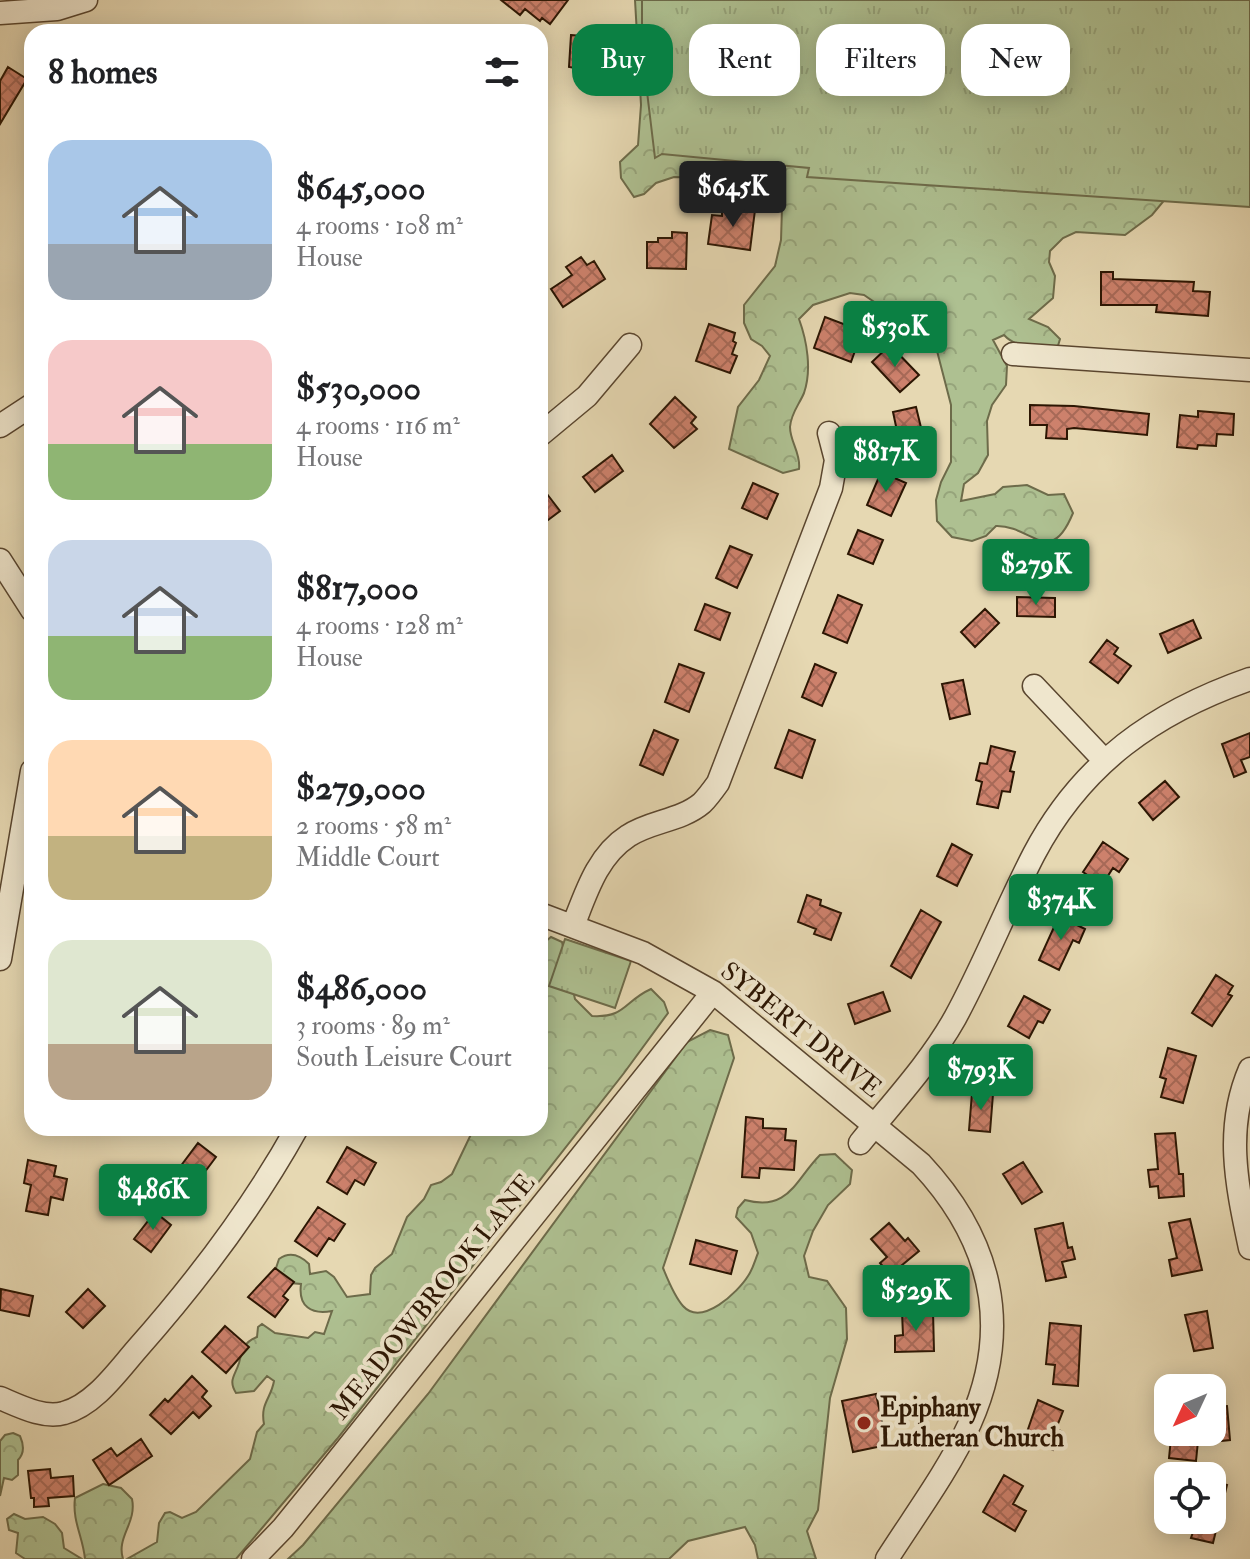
<!DOCTYPE html>
<html lang="en">
<head>
<meta charset="utf-8">
<style>
	:root { --surface:#fff; --page:#f2f2f2; --text:#202124; --muted:#757577; --accent:#0b8043 }
	body { margin:0; font-family:"IM FELL Double Pica",serif; background:var(--page); color:var(--text); height:100vh; display:flex; flex-direction:column; font-size:30px; white-space:nowrap }
	* { box-sizing:border-box; margin:0 }
	p { font-size:26px; color:var(--muted) }
	.icon { flex:none; width:44px; height:44px; fill:none; stroke:currentColor; stroke-width:2; stroke-linecap:round; stroke-linejoin:round }
	.map { position:relative; flex:1; overflow:hidden }
	.side { position:absolute; left:24px; top:24px; width:524px; height:1112px; display:flex; flex-direction:column; background:var(--surface); border-radius:24px; box-shadow:0 4px 20px #0003 }
	.side>* { flex:none }
	.hud { position:absolute; left:572px; top:24px; width:558px; height:72px; display:flex; gap:16px }
	.needle { width:52px; rotate:226deg }
	.tools { position:absolute; left:1154px; top:1374px; display:grid; gap:16px }
	.tools a { display:grid; place-items:center; width:72px; height:72px; border-radius:16px; background:var(--surface); box-shadow:0 4px 20px #0003; font-size:40px }
	.price { position:absolute; translate:-50% -68px; padding:0 18px; border-radius:8px; background:var(--accent); color:#fff; font-size:26px; line-height:52px; filter:drop-shadow(0 2px 4px #0008) }
	.price::after { content:''; position:absolute; left:50%; top:48px; width:24px; height:18px; margin-left:-12px; background:inherit; clip-path:polygon(0 0,100% 0,50% 100%) }
	.price.selected { background:#222; color:#fff }
	ul { padding:0; list-style:none }
	li { display:flex; align-items:center; gap:24px; height:200px; padding:0 24px }
	li span { display:grid; place-items:center; flex:none; width:224px; height:160px; border-radius:24px; color:#555 }
	li>.icon { margin-inline-start:auto }
	span .icon { width:96px; height:96px; fill:#fffc; stroke-width:1 }
	li b { font-size:34px }
	h2 { display:flex; justify-content:space-between; align-items:center; height:96px; padding:0 24px; font-size:34px }
	.chip { padding:0 28px; border-radius:24px; background:var(--surface); box-shadow:0 4px 20px #0003; font-size:28px; line-height:72px }
	.chip.selected { background:var(--accent); color:#fff }
	.map>svg:first-child { display:block }
	.forest { fill:url(#forest-crowns); stroke:#6d6b4a; stroke-width:2 }
	.park { fill:url(#park-tufts); stroke:#6d6b4a; stroke-width:2 }
	.building { fill:url(#building-cross-hatch); stroke:#2c1603; stroke-width:2 }
	.lines { fill:none; stroke-linecap:round; stroke-linejoin:round }
	.minor-casing { stroke:#5a462f; stroke-width:25 }
	.minor { stroke:#efe6cd; stroke-width:22 }
	.poi-dot { fill:#8f2418; stroke:#efe6cd; stroke-width:3 }
	.labels { text-anchor:middle; dominant-baseline:central; stroke-width:8; stroke-linejoin:round; paint-order:stroke }
	.street-label { font-size:26px; fill:#2c1603; stroke:#efe6cd }
	.poi-label { font-size:26px; font-weight:bold; fill:#2c1603; stroke:#efe6cd; text-anchor:start }
</style>
</head>
<body>
<div class="map">
<svg width="1250" height="1559" viewBox="0 0 1250 1559">
	<defs>
		<pattern id="forest-crowns" width="20" height="18" patternUnits="userSpaceOnUse" patternTransform="scale(2)"><rect width="20" height="18" fill="#aec091"/><path d="M2 6a3 3 0 1 1 6 0M12 15a3 3 0 1 1 6 0" fill="none" stroke="#96a47b"/></pattern>
		<pattern id="park-tufts" width="24" height="20" patternUnits="userSpaceOnUse" patternTransform="scale(2)"><rect width="24" height="20" fill="#aec091"/><path d="M3 7l-1-3M5 7V3M7 7l1-3M15 17l-1-3M17 17v-4M19 17l1-3" fill="none" stroke="#96a47b"/></pattern>
		<pattern id="building-cross-hatch" width="8" height="8" patternUnits="userSpaceOnUse" patternTransform="scale(2)"><rect width="8" height="8" fill="#cd816c"/><path d="M0 0l8 8M0 8l8-8" fill="none" stroke="#a76957"/></pattern>
	</defs>
	<rect width="100%" height="100%" fill="#e6d8b2"/>
	<filter id="stains"><feTurbulence type="fractalNoise" baseFrequency=".0025" numOctaves="4"/><feColorMatrix values="0 0 0 0 .2 0 0 0 0 .09 0 0 0 0 .02 0 0 0 .5 -.17"/></filter>
	<radialGradient id="worn" r=".72"><stop offset=".6" stop-color="#630" stop-opacity="0"/><stop offset="1" stop-color="#630" stop-opacity=".3"/></radialGradient>
	<path class="forest" d="M635,0H1250L1167,197L1152,215L1125,235L1076,232L1063,238L1050,251L1049,262L1055,276L1053,298L1029,319L1048,327L1060,339L1057,349C1039,350 1017,349 1004,335L993,340L1007,366L1006,385L992,405L987,421L988,455L978,473L964,484L961,501L995,494L1003,487L1027,485L1048,495L1064,494L1073,513C1050,569 1032,525 996,526L986,536L972,541L952,537L937,521L936,500L941,482L951,462V405L936,347L929,333L883,308L864,295L850,293L813,305L799,319C807,341 812,370 804,393C799,405 791,413 790,427C790,442 801,453 799,469L783,473L729,449L738,407L759,380L770,356L762,346L751,339L744,323V305L775,266L781,240L782,208L770,190L739,179L674,177L656,183L644,194L634,197L621,178L620,162L638,145L641,105Z
		M551,937L562,942L575,999L592,1016C626,1018 624,1001 651,989L664,1002L668,1013L624,1073L337,1439L236,1559H127L157,1542L159,1523L165,1513L170,1512L182,1518L196,1512L250,1459L257,1432L264,1424C260,1403 271,1399 274,1381L267,1376L254,1391L236,1393C228,1380 235,1376 239,1363C242,1350 244,1342 257,1337L258,1327L262,1324L275,1333L308,1338L315,1332L324,1334L332,1311C311,1315 298,1306 301,1284L290,1283L275,1271L279,1259C290,1251 300,1255 309,1264L310,1274L326,1271L334,1277L347,1297L370,1294L371,1275L375,1268L392,1254L407,1217L424,1199L431,1185L441,1182L452,1174L474,1128H540V946Z
		M710,1030L728,1035L734,1058L663,1268C668,1280 674,1296 683,1306C702,1327 738,1292 748,1276C753,1269 755,1260 758,1253L751,1233L736,1217L738,1208L745,1200C789,1212 795,1180 820,1155L835,1154L852,1170L850,1184L828,1205L813,1231L804,1256L809,1277L827,1281L846,1308L847,1339L830,1398L818,1510L807,1531L816,1559H758L755,1545L745,1527L688,1541L669,1559H288L303,1545L428,1394L687,1042Z
		M13,1433L20,1436C24,1445 25,1453 18,1460V1475L12,1480L4,1478L0,1496V1441L5,1435Z
		M103,1484L121,1488L132,1499C137,1523 116,1537 123,1559H85C83,1537 72,1521 75,1498Z
		M14,1514L25,1519L43,1517L55,1524L62,1533L64,1548L82,1559H25L16,1553L18,1533L9,1530L7,1519Z"/>
	<path class="park" d="M642,0H1250V207L807,177L809,168L662,154L655,158L642,50Z
		M565,939L631,961L615,1008L549,986Z"/>
	<path class="building" d="M501,0H568L550,24L542,18L540,21L525,9L520,15Z
		M571,35L615,39L612,74L596,73L595,82L580,81L581,69L569,67Z
		M8,67L27,79L0,124V81Z
		M737,208L755,210L750,250L708,244L712,215L722,216V210L736,212Z
		M672,232L687,233L686,269L647,268V242H658V238H672Z
		M581,257L587,265L594,261L605,279L563,307L551,289L572,275L566,267Z
		M1101,272H1113V279L1194,282L1193,291L1210,292L1208,316L1156,312L1157,305H1101Z
		M825,317L862,331L851,362L814,348Z
		M709,324L735,333L733,341L736,343L732,354L737,356L730,373L696,361Z
		M890,345L919,375L900,392L872,362Z
		M675,397L696,417L691,423L697,429L674,448L650,424Z
		M1030,405L1074,406L1149,414L1147,435L1074,428L1067,429V439L1046,438L1047,425H1030Z
		M916,407L925,444L901,450L893,412Z
		M1198,411L1234,414L1233,435L1217,434L1216,446L1198,445L1197,449L1177,447L1180,415L1198,417Z
		M612,455L623,471L595,492L583,477Z
		M881,472L906,483L891,516L867,505Z
		M753,483L778,494L767,519L742,508Z
		M547,494L560,511L540,526V499Z
		M858,530L883,540L873,564L848,554Z
		M730,546L752,555L737,588L716,578Z
		M838,595L862,605L847,643L823,633Z
		M1017,597L1055,598V617L1017,616Z
		M705,604L730,613L720,640L695,630Z
		M985,609L999,623L975,647L961,632Z
		M1193,620L1201,638L1168,653L1160,634Z
		M1107,640L1118,648L1114,654L1131,666L1118,683L1090,662Z
		M679,664L704,673L689,712L665,702Z
		M815,664L836,673L822,706L802,697Z
		M963,680L970,714L950,719L942,684Z
		M654,730L678,740L663,775L640,765Z
		M789,730L815,740L802,778L775,768Z
		M1250,733V757L1241,760L1246,772L1234,777L1222,744Z
		M991,746L1015,752L1010,771L1014,772L1010,792L1002,791L998,808L977,804L982,782L976,780L980,763L987,764Z
		M1165,781L1179,797L1153,820L1139,803Z
		M1103,842L1128,859L1119,872L1113,868L1102,885L1083,872Z
		M952,844L972,855L957,886L937,876Z
		M807,895L821,900L820,905L841,913L831,940L814,934L816,929L798,922Z
		M921,910L941,922L911,978L891,966Z
		M1059,916L1085,929L1079,943L1073,940L1059,970L1039,960Z
		M1216,975L1233,986L1228,994L1232,996L1212,1026L1192,1013Z
		M883,992L890,1011L855,1024L848,1004Z
		M1024,996L1050,1010L1043,1023L1038,1021L1029,1038L1008,1026Z
		M1168,1048L1196,1056L1183,1103L1161,1097L1166,1079L1160,1077Z
		M972,1093L993,1094L990,1132L969,1130Z
		M746,1117L763,1119V1128L786,1129L785,1140L796,1141L794,1170L760,1168L759,1178L742,1177Z
		M1175,1133L1179,1174H1183L1184,1196L1159,1198L1158,1186L1150,1187L1148,1170L1158,1169L1155,1134Z
		M198,1143L216,1157L192,1189L174,1175Z
		M347,1147L376,1163L364,1185L355,1180L347,1194L327,1182Z
		M28,1160L56,1166L54,1176L67,1179L63,1200L51,1197L48,1215L26,1211L31,1185L24,1183Z
		M1023,1162L1042,1192L1022,1204L1003,1174Z
		M318,1207L345,1224L334,1241L329,1238L317,1256L295,1241Z
		M155,1212L171,1225L151,1252L134,1239Z
		M1190,1219L1202,1270L1172,1276L1169,1260L1177,1258L1169,1223Z
		M889,1223L905,1241L908,1238L919,1251L890,1275L880,1263L887,1257L871,1239Z
		M1063,1223L1068,1248L1072,1247L1075,1259L1062,1262L1066,1277L1046,1281L1035,1229Z
		M696,1240L737,1251L731,1274L690,1264Z
		M275,1268L294,1282L283,1296L288,1300L275,1317L248,1297Z
		M1,1289L33,1296L29,1316L0,1310Z
		M88,1289L105,1306L83,1328L66,1312Z
		M933,1311L934,1351L895,1352V1336L903,1335L902,1312Z
		M1207,1311L1213,1348L1194,1351L1185,1315Z
		M1050,1323L1081,1326L1078,1386L1053,1384L1055,1365L1046,1364Z
		M225,1326L249,1347L226,1373L202,1352Z
		M192,1376L207,1391L202,1397L211,1406L199,1418L193,1412L171,1434L150,1415L165,1399L168,1402Z
		M876,1394L887,1445L853,1452L842,1401Z
		M1038,1400L1063,1411L1056,1429L1061,1431L1053,1450L1025,1438Z
		M1227,1406L1230,1440L1212,1442V1407Z
		M1171,1438L1198,1441L1196,1461L1169,1458Z
		M141,1439L152,1456L109,1485L93,1460L111,1448L117,1456Z
		M50,1469L51,1478L73,1476L74,1496L48,1498L49,1506L34,1507V1498H31L28,1471Z
		M1004,1475L1023,1486L1013,1504L1026,1511L1015,1531L983,1512Z
		M1212,1481L1227,1485L1213,1543L1191,1538L1193,1532L1164,1524L1165,1520H1212Z"/>
	<g class="lines">
		<g class="minor-casing">
			<path id="minor" d="M0,13L57,9L86,0
				M1013,354L1250,370
				M0,426L32,405
				M540,435L587,396L630,345
				M0,560L32,610
				M1034,686L1104,760
				M540,914L643,953L713,992L921,1164C991,1239 1013,1326 970,1423C948,1471 915,1515 887,1559
				M573,926C586,893 597,856 628,836C650,821 681,821 702,803C708,797 713,790 718,783L831,488L836,460L829,433
				M0,959L32,771
				M1250,1069C1224,1129 1237,1186 1250,1248
				M860,1143C893,1102 929,1064 955,1018C984,965 1006,908 1034,854C1082,763 1155,712 1250,679
				M0,1398C19,1406 44,1419 64,1413C94,1405 117,1372 137,1349C198,1280 252,1209 297,1128
				M253,1559L283,1528L326,1475L713,992"/>
		</g>
		<use href="#minor" class="minor"/>
	</g>
	<circle class="poi-dot" cx="864" cy="1423" r="8"/>
	<g class="labels">
		<g class="street-label">
			<text transform="translate(801 1030) rotate(39)">SYBERT DRIVE</text>
			<text transform="translate(433 1297) rotate(-51)">MEADOWBROOK LANE</text>
		</g>
		<g class="poi-label">
			<text x="880" y="1408">Epiphany<tspan x="880" dy="30">Lutheran Church</tspan></text>
		</g>
	</g>
	<rect width="100%" height="100%" filter="url(#stains)"/>
	<rect width="100%" height="100%" fill="url(#worn)"/>
</svg>
<div class="tools">
<a><svg class="needle" viewBox="-14 -14 28 28"><path d="M0-13l5 13h-10z" fill="#e53935"/><path d="M0 13l5-13h-10z" fill="#757577"/></svg></a>
<a><svg class="icon" aria-label="locate" viewBox="0 0 24 24"><circle cx="12" cy="12" r="6"/><path d="M12 2v4M12 18v4M2 12h4M18 12h4"/></svg></a>
</div>
<b class="price selected" style="left:733px;top:229px">$645K</b>
<b class="price" style="left:895px;top:369px">$530K</b>
<b class="price" style="left:886px;top:494px">$817K</b>
<b class="price" style="left:1036px;top:607px">$279K</b>
<b class="price" style="left:1061px;top:942px">$374K</b>
<b class="price" style="left:981px;top:1112px">$793K</b>
<b class="price" style="left:153px;top:1232px">$486K</b>
<b class="price" style="left:916px;top:1333px">$529K</b>
<div class="hud">
<a class="chip selected">Buy</a>
<a class="chip">Rent</a>
<a class="chip">Filters</a>
<a class="chip">New</a>
</div>
<section class="side">
<h2>8 homes<svg class="icon" aria-label="filters" viewBox="0 0 24 24"><path d="M4 7h16M4 17h16"/><circle cx="9" cy="7" r="2"/><circle cx="15" cy="17" r="2"/></svg></h2>
<ul>
<li><span style="background:linear-gradient(#a9c7e8 65%,#9aa5b1 0)"><svg class="icon" aria-label="home" viewBox="0 0 24 24"><path d="M3 11l9-7 9 7M6 9v11h12V9"/></svg></span><div><b>$645,000</b><p>4 rooms · 108 m²</p><p>House</p></div></li>
<li><span style="background:linear-gradient(#f6c9c9 65%,#8fb573 0)"><svg class="icon" aria-label="home" viewBox="0 0 24 24"><path d="M3 11l9-7 9 7M6 9v11h12V9"/></svg></span><div><b>$530,000</b><p>4 rooms · 116 m²</p><p>House</p></div></li>
<li><span style="background:linear-gradient(#c9d6e8 60%,#8fb573 0)"><svg class="icon" aria-label="home" viewBox="0 0 24 24"><path d="M3 11l9-7 9 7M6 9v11h12V9"/></svg></span><div><b>$817,000</b><p>4 rooms · 128 m²</p><p>House</p></div></li>
<li><span style="background:linear-gradient(#ffd9b3 60%,#c2b280 0)"><svg class="icon" aria-label="home" viewBox="0 0 24 24"><path d="M3 11l9-7 9 7M6 9v11h12V9"/></svg></span><div><b>$279,000</b><p>2 rooms · 58 m²</p><p>Middle Court</p></div></li>
<li><span style="background:linear-gradient(#dfe7d0 65%,#b9a48a 0)"><svg class="icon" aria-label="home" viewBox="0 0 24 24"><path d="M3 11l9-7 9 7M6 9v11h12V9"/></svg></span><div><b>$486,000</b><p>3 rooms · 89 m²</p><p>South Leisure Court</p></div></li>
</ul>
</section>
</div>
</body>
</html>
